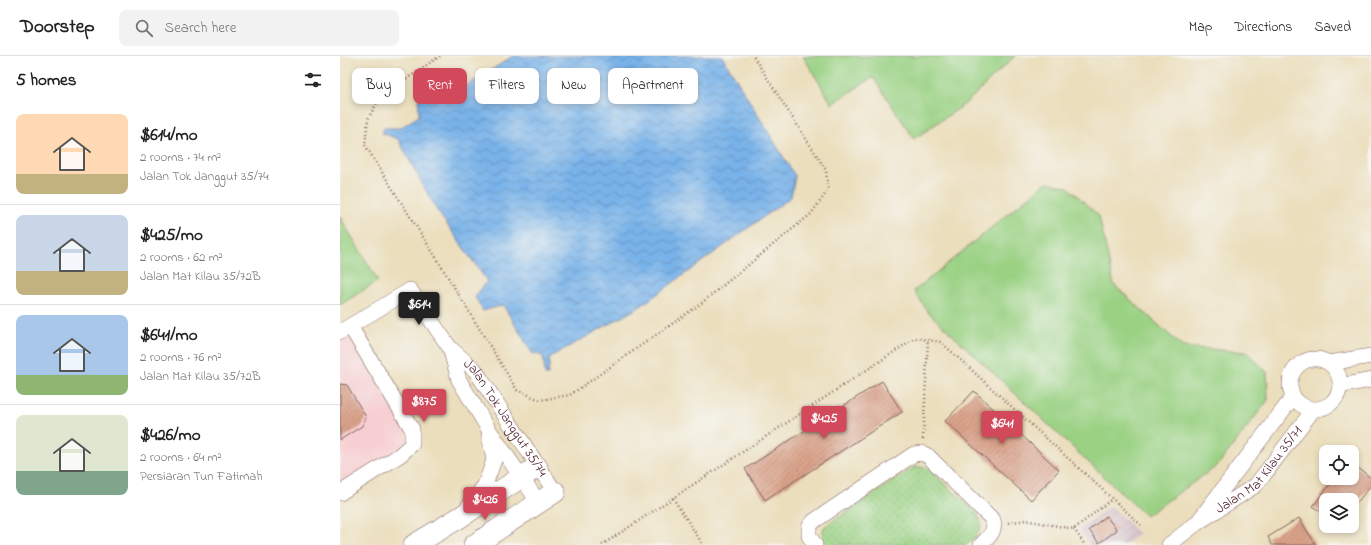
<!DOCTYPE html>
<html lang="en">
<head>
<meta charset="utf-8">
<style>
	:root { --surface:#fff; --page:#f2f2f2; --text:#222; --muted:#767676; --line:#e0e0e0; --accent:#d1495b }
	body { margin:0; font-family:"Indie Flower",sans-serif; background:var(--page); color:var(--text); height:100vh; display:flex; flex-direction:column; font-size:15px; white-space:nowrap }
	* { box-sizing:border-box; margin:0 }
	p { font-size:13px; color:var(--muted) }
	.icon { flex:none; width:22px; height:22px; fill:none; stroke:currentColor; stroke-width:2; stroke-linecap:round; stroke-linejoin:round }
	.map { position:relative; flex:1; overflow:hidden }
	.sheet { display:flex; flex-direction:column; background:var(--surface); width:340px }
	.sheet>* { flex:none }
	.hud { position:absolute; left:12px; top:12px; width:380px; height:36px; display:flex; gap:8px }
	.tools { position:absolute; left:979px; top:389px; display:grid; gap:8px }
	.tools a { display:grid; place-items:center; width:40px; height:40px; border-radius:8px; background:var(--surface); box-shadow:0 2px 6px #0003; font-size:20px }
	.price { position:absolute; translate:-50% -34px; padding:0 9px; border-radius:4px; background:var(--accent); color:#fff; font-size:13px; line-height:26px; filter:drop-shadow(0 1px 2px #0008) }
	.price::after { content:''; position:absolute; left:50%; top:24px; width:12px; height:9px; margin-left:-6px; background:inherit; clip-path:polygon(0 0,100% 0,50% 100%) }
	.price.active { background:#222; color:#fff }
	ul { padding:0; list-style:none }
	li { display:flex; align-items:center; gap:12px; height:100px; padding:0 16px }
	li+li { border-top:1px solid var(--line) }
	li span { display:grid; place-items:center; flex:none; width:112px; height:80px; border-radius:8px; color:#555 }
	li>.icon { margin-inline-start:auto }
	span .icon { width:48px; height:48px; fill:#fffc; stroke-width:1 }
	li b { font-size:17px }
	h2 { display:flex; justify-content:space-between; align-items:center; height:48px; padding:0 16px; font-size:17px }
	.tag { padding:0 14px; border-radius:8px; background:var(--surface); box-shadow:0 2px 6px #0003; font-size:14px; line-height:36px }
	.tag.active { background:var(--accent); color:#fff }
	header { display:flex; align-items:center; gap:24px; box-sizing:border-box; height:56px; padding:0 20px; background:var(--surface); border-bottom:1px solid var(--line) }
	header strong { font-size:19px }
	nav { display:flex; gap:22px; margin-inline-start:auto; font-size:14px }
	.search { width:280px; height:36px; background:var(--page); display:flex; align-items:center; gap:10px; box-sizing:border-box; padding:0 14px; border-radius:8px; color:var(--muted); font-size:15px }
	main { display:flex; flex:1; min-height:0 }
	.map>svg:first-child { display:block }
	.built { fill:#f7cfd2 }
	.industrial { fill:url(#industrial-furrows) }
	.green { fill:#9ad183; stroke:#727857 }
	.park { fill:url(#park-dots); stroke:#727857 }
	.water { fill:url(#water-waves); stroke:#61688a }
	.building { fill:url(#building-hatch) }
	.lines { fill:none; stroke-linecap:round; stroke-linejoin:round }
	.street-casing { stroke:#82625e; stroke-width:16 }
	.secondary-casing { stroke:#82625e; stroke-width:22 }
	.path { stroke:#82625e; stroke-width:2.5; stroke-dasharray:1 3; stroke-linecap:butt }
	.street { stroke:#fff; stroke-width:15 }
	.secondary { stroke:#fff; stroke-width:21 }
	.labels { text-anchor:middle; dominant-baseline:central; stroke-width:3; stroke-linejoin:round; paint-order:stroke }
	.street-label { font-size:14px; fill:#4a1f2b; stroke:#f6f6f2 }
</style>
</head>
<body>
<header>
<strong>Doorstep</strong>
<div class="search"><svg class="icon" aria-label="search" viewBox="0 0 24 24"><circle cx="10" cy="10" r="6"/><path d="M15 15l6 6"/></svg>Search here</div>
<nav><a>Map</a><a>Directions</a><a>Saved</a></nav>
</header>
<main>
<section class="sheet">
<h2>5 homes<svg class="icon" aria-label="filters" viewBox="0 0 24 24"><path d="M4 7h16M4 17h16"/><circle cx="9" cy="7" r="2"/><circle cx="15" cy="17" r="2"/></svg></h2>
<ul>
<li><span style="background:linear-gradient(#ffd9b3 75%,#c2b280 0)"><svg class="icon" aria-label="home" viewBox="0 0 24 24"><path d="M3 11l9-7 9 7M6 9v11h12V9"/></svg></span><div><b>$614/mo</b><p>2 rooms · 74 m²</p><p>Jalan Tok Janggut 35/74</p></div></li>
<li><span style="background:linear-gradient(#c9d6e8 70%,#c2b280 0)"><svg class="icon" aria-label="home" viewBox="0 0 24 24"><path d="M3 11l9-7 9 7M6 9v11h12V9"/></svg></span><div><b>$425/mo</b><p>2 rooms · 62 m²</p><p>Jalan Mat Kilau 35/72B</p></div></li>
<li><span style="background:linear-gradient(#a9c7e8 75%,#8fb573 0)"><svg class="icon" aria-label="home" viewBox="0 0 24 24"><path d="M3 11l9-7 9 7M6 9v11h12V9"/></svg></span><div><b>$641/mo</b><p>2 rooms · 76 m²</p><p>Jalan Mat Kilau 35/72B</p></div></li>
<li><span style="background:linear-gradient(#dfe7d0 70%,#7fa58c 0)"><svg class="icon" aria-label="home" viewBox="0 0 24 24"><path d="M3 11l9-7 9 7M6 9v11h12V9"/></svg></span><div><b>$426/mo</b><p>2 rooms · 64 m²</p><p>Persiaran Tun Fatimah</p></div></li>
</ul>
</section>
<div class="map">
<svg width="1031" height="489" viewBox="0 0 1031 489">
	<defs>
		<pattern id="industrial-furrows" width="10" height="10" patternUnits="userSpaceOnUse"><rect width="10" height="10" fill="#d2bdc6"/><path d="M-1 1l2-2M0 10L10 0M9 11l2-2" fill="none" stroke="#b6a2aa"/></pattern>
		<pattern id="park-dots" width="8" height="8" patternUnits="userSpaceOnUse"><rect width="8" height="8" fill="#9ad183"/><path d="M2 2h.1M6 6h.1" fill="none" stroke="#86b371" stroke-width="1.8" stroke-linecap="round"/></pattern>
		<pattern id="water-waves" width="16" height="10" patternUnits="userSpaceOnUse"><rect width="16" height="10" fill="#78b2e9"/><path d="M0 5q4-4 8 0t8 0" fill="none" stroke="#6490bd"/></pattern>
		<pattern id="building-hatch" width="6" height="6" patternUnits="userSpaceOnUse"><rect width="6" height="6" fill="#daa38a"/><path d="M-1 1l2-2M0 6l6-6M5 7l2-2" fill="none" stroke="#b38471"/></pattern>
	</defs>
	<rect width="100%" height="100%" fill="#f6f6f2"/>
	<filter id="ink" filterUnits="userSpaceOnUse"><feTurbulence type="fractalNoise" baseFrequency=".025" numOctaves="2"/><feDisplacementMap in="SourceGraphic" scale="8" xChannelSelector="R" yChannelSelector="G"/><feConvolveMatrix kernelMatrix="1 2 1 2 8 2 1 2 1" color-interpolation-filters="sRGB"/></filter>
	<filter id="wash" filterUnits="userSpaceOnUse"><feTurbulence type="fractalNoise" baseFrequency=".012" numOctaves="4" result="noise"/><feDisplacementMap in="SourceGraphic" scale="16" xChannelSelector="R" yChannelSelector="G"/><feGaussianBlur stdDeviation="0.9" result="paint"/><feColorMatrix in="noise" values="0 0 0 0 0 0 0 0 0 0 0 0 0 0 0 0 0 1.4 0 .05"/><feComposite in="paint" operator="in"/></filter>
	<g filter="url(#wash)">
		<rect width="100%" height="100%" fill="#ebdebc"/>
		<path class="built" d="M8,280L67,376L66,386L57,394L0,430V285Z"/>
		<path class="industrial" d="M771,450L799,478L784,489H750L739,473Z"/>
		<path class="green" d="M463,0H675L625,48L574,83L533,21L492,48Z
			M707,126L728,131L759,160L774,229L843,291L906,296L927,316L928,344L878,409L806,460L588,256L574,235Z
			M0,161L38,225L0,249Z"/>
		<path class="park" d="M574,411H581L587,412L634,454C647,471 640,475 627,489H485L481,483L484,471Z"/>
		<path class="water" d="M173,0H382L455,120L451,141L298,252L210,301L208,319H205L203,300L192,297L163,249L143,255L135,241L147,225L96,153L58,83L42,77L44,72H60L79,60L78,33L93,24L117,36Z"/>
		<g id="blocks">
			<path class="building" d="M542,325L562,356L425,444L405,413Z
				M0,328L7,329L26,361L22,370L0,384Z
				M634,335L719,414L691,444L605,365Z
				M1012,407L1031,422V429L1012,453V444H986V460L973,450L995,422H1012Z
				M766,460L777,474L759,487L749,474Z
				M959,462L976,489H932L928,481Z"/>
		</g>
	</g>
	<g filter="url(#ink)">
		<use href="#blocks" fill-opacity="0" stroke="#82625e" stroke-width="1"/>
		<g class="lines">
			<g class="street-casing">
				<g id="street">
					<path id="s1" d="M0,276L70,234L110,292L135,314L215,436"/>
					<path d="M110,292L119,324L149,374L199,447"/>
					<circle cx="975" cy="328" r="25"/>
					<path d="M989,307L1031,300"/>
					<path d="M1000,330L1031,324"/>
					<path id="s2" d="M953,341L857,467L916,429L973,354"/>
					<path d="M0,437L60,399L72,388V373L10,270"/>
					<path d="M128,451L145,429L154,404L149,379"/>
					<path d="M475,489L469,480V471L474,465L574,398L582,397L588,400L653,464C656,476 649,480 641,489"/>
					<path d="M829,489L857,467"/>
				</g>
			</g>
			<g class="secondary-casing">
				<path id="secondary" d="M74,489L122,460L197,411
					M134,489L215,436"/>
			</g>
			<path class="path" d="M100,0L40,41L28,63L25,89L95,200L177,334L200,344L230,339L359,249L471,158L488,134L486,114L413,0
				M583,383L588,284
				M333,442L363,489
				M668,467L685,464L734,473L772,443
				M734,473L745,489
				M262,489L575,282L601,286L801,469"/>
			<use href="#street" class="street"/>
			<use href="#secondary" class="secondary"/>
		</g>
	</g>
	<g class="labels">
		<g class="street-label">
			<text stroke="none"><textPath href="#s1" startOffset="242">Jalan Tok Janggut 35/74</textPath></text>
			<text stroke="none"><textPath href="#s2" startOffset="241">Jalan Mat Kilau 35/71</textPath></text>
		</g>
	</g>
</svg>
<div class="tools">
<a><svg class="icon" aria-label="locate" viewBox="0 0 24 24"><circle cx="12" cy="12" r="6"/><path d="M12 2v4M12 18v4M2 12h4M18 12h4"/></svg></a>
<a><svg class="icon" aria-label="layers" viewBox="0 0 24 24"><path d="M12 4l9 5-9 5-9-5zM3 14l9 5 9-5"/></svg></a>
</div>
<b class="price active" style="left:79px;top:270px">$614</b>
<b class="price" style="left:84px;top:367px">$875</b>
<b class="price" style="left:484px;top:384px">$425</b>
<b class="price" style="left:662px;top:389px">$641</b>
<b class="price" style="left:145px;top:465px">$426</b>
<div class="hud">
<a class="tag">Buy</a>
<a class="tag active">Rent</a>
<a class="tag">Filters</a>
<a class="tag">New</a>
<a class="tag">Apartment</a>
</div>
</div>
</main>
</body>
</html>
